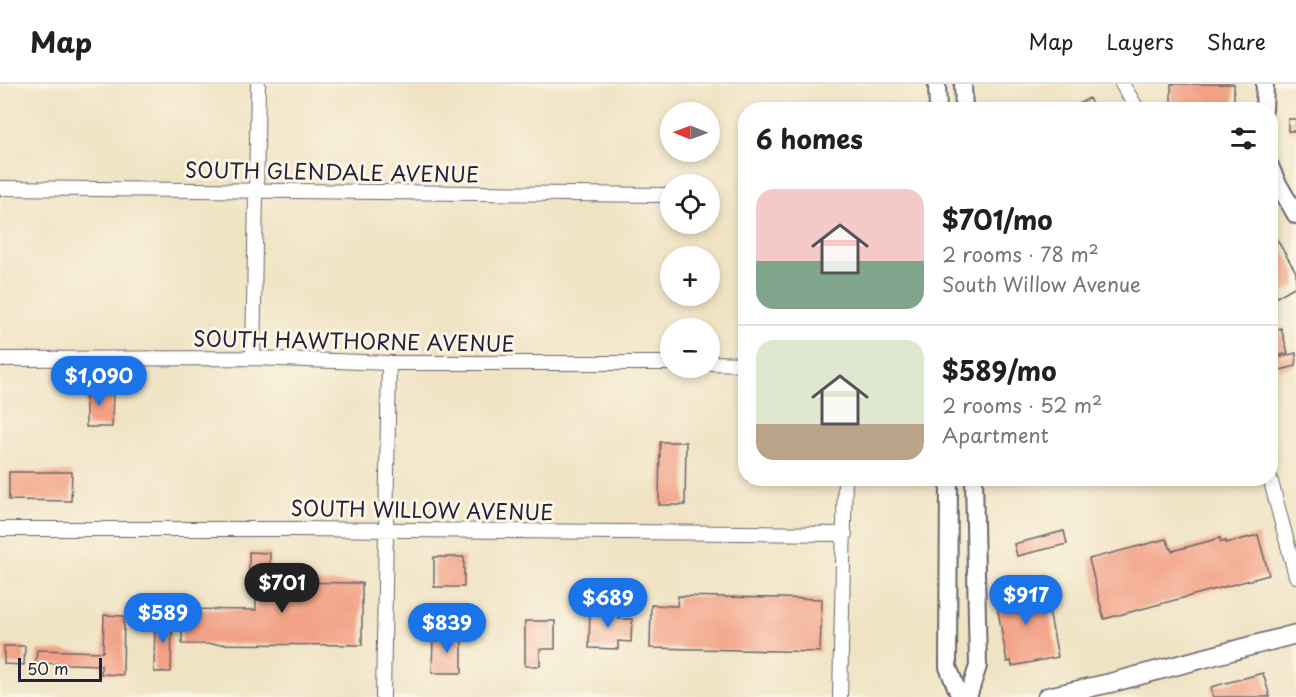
<!DOCTYPE html>
<html lang="en">
<head>
<meta charset="utf-8">
<style>
	:root { --surface:#fff; --page:#f2f2f2; --text:#202124; --muted:#757577; --line:#e0e0e0; --accent:#1a73e8 }
	body { margin:0; font-family:"Playpen Sans",sans-serif; background:var(--page); color:var(--text); height:100vh; display:flex; flex-direction:column; font-size:22px; white-space:nowrap }
	* { box-sizing:border-box; margin:0 }
	p { font-size:20px; color:var(--muted) }
	.icon { flex:none; width:33px; height:33px; fill:none; stroke:currentColor; stroke-width:2; stroke-linecap:round; stroke-linejoin:round }
	.map { position:relative; flex:1; overflow:hidden }
	.panel { position:absolute; left:738px; top:18px; width:540px; height:384px; display:flex; flex-direction:column; background:var(--surface); border-radius:24px; box-shadow:0 3px 9px #0003 }
	.panel>* { flex:none }
	.needle { width:39px; rotate:271deg }
	.fabs { position:absolute; left:660px; top:18px; display:grid; gap:12px }
	.fabs a { display:grid; place-items:center; width:60px; height:60px; border-radius:50%; background:var(--surface); box-shadow:0 3px 9px #0003; font-size:30px }
	.scale { position:absolute; left:18px; bottom:15px; width:84px; box-sizing:border-box; padding-left:6px; border:3px solid #22223b; border-top:0; font-size:16px; line-height:21px; white-space:nowrap; color:#22223b; -webkit-text-stroke:4px #fcf5e5; paint-order:stroke }
	.price { position:absolute; translate:-50% -51px; padding:0 14px; border-radius:21px; background:var(--accent); color:#fff; font-size:20px; line-height:39px; filter:drop-shadow(0 2px 3px #0008) }
	.price::after { content:''; position:absolute; left:50%; top:36px; width:18px; height:14px; margin-left:-9px; background:inherit; clip-path:polygon(0 0,100% 0,50% 100%) }
	.price.current { background:#222; color:#fff }
	ul { padding:0; list-style:none }
	li { display:flex; align-items:center; gap:18px; height:150px; padding:0 18px }
	li+li { border-top:2px solid var(--line) }
	li span { display:grid; place-items:center; flex:none; width:168px; height:120px; border-radius:18px; color:#555 }
	li>.icon { margin-inline-start:auto }
	span .icon { width:72px; height:72px; fill:#fffc; stroke-width:1 }
	li b { font-size:26px }
	h2 { display:flex; justify-content:space-between; align-items:center; height:72px; padding:0 18px; font-size:26px }
	header { display:flex; align-items:center; gap:36px; box-sizing:border-box; height:84px; padding:0 30px; background:var(--surface); border-bottom:2px solid var(--line) }
	header strong { font-size:28px }
	nav { display:flex; gap:33px; margin-inline-start:auto; font-size:21px }
	.map>svg:first-child { display:block }
	.building { fill:#f2a186 }
	.lines { fill:none; stroke-linecap:round; stroke-linejoin:round }
	.minor-casing { stroke:#6a666b; stroke-width:16 }
	.tertiary-casing { stroke:#6a666b; stroke-width:20 }
	.secondary-casing { stroke:#6a666b; stroke-width:21 }
	.minor { stroke:#fff; stroke-width:14 }
	.tertiary { stroke:#fff; stroke-width:16 }
	.secondary { stroke:#fff; stroke-width:18 }
	.labels { text-anchor:middle; dominant-baseline:central; stroke-width:6; stroke-linejoin:round; paint-order:stroke }
	.street-label { font-size:21px; fill:#22223b; stroke:#fcf5e5 }
</style>
</head>
<body>
<header>
<strong>Map</strong>
<nav><a>Map</a><a>Layers</a><a>Share</a></nav>
</header>
<div class="map">
<svg width="1296" height="613" viewBox="0 0 1296 613">
	<rect width="100%" height="100%" fill="#fcf5e5"/>
	<filter id="ink" filterUnits="userSpaceOnUse"><feTurbulence type="fractalNoise" baseFrequency=".0167" numOctaves="2"/><feDisplacementMap in="SourceGraphic" scale="12" xChannelSelector="R" yChannelSelector="G"/><feConvolveMatrix kernelMatrix="1 2 1 2 8 2 1 2 1" color-interpolation-filters="sRGB"/></filter>
	<filter id="wash" filterUnits="userSpaceOnUse"><feTurbulence type="fractalNoise" baseFrequency=".008" numOctaves="4" result="noise"/><feDisplacementMap in="SourceGraphic" scale="24" xChannelSelector="R" yChannelSelector="G"/><feGaussianBlur stdDeviation="1.35" result="paint"/><feColorMatrix in="noise" values="0 0 0 0 0 0 0 0 0 0 0 0 0 0 0 0 0 1.4 0 .05"/><feComposite in="paint" operator="in"/></filter>
	<g filter="url(#wash)">
		<rect width="100%" height="100%" fill="#f0e3c4"/>
		<g id="blocks">
			<path class="building" d="M1171,0H1234V26H1171Z
				M1089,14L1095,26H1070Z
				M1288,35H1296V47H1288Z
				M1270,144L1296,188V202L1275,214L1270,206Z
				M1281,244L1288,269L1270,274V247Z
				M1296,269V282L1280,286L1277,274Z
				M86,303H113L112,343H86Z
				M660,358H686L685,421H659Z
				M9,388H72L71,417L9,416Z
				M748,394H811V397H748Z
				M1064,447L1067,460L1017,472L1014,460Z
				M1258,451L1269,491L1104,535L1089,475L1166,455L1172,467L1220,454L1221,458L1226,457V459Z
				M249,468L270,469L269,498L362,499V561L182,560V525L256,526V501L249,500Z
				M434,473H464V503H434Z
				M1044,501L1058,573L1012,582L1011,577L1007,578L995,510Z
				M678,512L822,515L820,568L650,564L651,521L677,522Z
				M590,525L620,526L619,535H632L631,558L618,557V565L589,564Z
				M104,531L124,532L123,591L101,590V581L36,579L37,566L103,568Z
				M155,532H172L171,588H154Z
				M525,537H555V565H540V582H525Z
				M433,551L462,552V589H432Z
				M4,562H25L24,581L4,580Z
				M1263,589L1270,613H1213L1211,603Z"/>
		</g>
	</g>
	<g filter="url(#ink)">
		<use href="#blocks" fill-opacity="0" stroke="#6a666b" stroke-width="1.5"/>
		<g class="lines">
			<g class="minor-casing">
				<path id="minor" d="M1122,0L1138,26
					M0,104L663,111
					M253,274L258,0
					M0,275L253,274L389,279H670
					M710,279L746,280
					M1270,394L1296,492
					M0,445H294L845,450
					M383,613L389,279
					M840,613L845,394"/>
			</g>
			<g class="tertiary-casing">
				<path id="tertiary" d="M937,0L938,26
					M963,0L964,26
					M1264,26L1265,0
					M1270,82L1277,98L1296,131
					M949,394L948,583L960,613
					M968,613L978,582L974,394"/>
			</g>
			<g class="secondary-casing">
				<path id="secondary" d="M1047,613L1110,599L1296,550"/>
			</g>
			<use href="#minor" class="minor"/>
			<use href="#tertiary" class="tertiary"/>
			<use href="#secondary" class="secondary"/>
		</g>
	</g>
	<g class="labels">
		<g class="street-label">
			<text transform="translate(332 87) rotate(1)">SOUTH GLENDALE AVENUE</text>
			<text transform="translate(354 256) rotate(1)">SOUTH HAWTHORNE AVENUE</text>
			<text transform="translate(422 425) rotate(1)">SOUTH WILLOW AVENUE</text>
		</g>
	</g>
</svg>
<div class="fabs">
<a><svg class="needle" viewBox="-14 -14 28 28"><path d="M0-13l5 13h-10z" fill="#e53935"/><path d="M0 13l5-13h-10z" fill="#757577"/></svg></a>
<a><svg class="icon" aria-label="locate" viewBox="0 0 24 24"><circle cx="12" cy="12" r="6"/><path d="M12 2v4M12 18v4M2 12h4M18 12h4"/></svg></a>
<a>+</a>
<a>−</a>
</div>
<div class="scale">50 m</div>
<b class="price" style="left:99px;top:323px">$1,090</b>
<b class="price current" style="left:282px;top:530px">$701</b>
<b class="price" style="left:1026px;top:542px">$917</b>
<b class="price" style="left:608px;top:545px">$689</b>
<b class="price" style="left:163px;top:560px">$589</b>
<b class="price" style="left:447px;top:570px">$839</b>
<section class="panel">
<h2>6 homes<svg class="icon" aria-label="filters" viewBox="0 0 24 24"><path d="M4 7h16M4 17h16"/><circle cx="9" cy="7" r="2"/><circle cx="15" cy="17" r="2"/></svg></h2>
<ul>
<li><span style="background:linear-gradient(#f6c9c9 60%,#7fa58c 0)"><svg class="icon" aria-label="home" viewBox="0 0 24 24"><path d="M3 11l9-7 9 7M6 9v11h12V9"/></svg></span><div><b>$701/mo</b><p>2 rooms · 78 m²</p><p>South Willow Avenue</p></div></li>
<li><span style="background:linear-gradient(#dfe7d0 70%,#b9a48a 0)"><svg class="icon" aria-label="home" viewBox="0 0 24 24"><path d="M3 11l9-7 9 7M6 9v11h12V9"/></svg></span><div><b>$589/mo</b><p>2 rooms · 52 m²</p><p>Apartment</p></div></li>
</ul>
</section>
</div>
</body>
</html>
